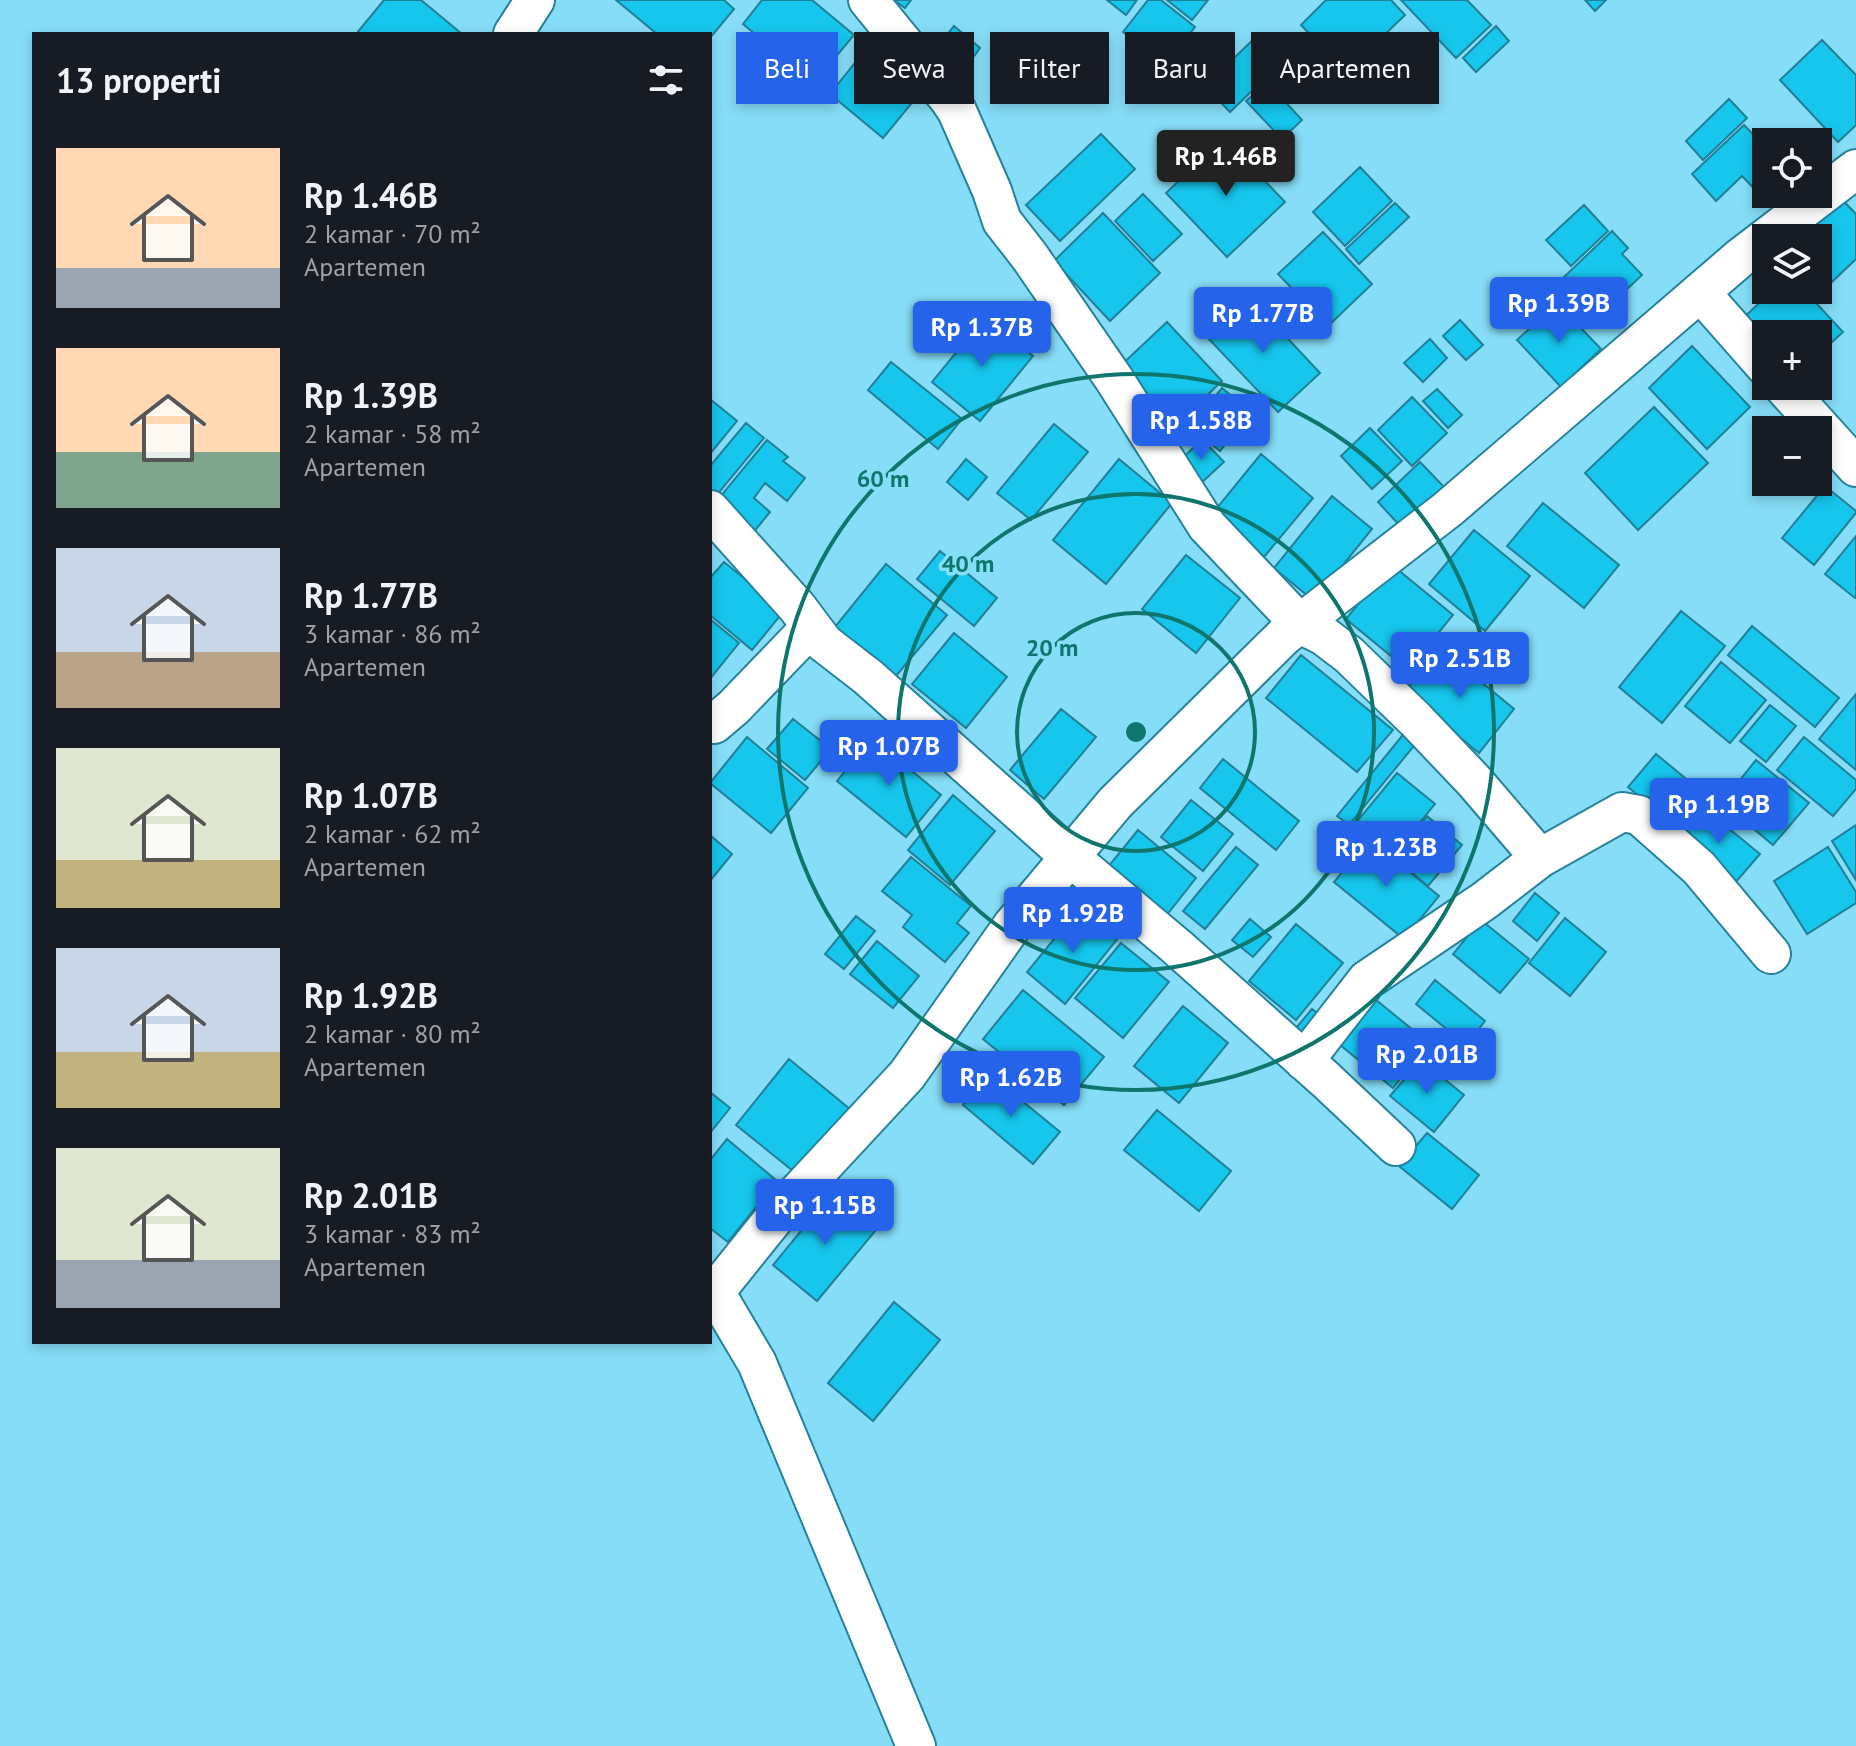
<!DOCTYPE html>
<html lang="id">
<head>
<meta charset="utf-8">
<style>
	:root { --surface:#171b24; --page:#20242c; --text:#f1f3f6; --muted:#9ea1a6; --accent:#2563eb }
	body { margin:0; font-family:"PT Sans",sans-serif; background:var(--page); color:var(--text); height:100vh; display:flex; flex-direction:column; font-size:30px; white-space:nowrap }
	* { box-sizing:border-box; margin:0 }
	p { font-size:26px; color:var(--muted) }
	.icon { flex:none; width:44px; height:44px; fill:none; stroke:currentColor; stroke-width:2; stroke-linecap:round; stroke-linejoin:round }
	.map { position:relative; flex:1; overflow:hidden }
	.panel { position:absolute; left:32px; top:32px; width:680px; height:1312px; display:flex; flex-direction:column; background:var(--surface); border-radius:0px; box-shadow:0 4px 12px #0003 }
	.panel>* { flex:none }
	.banner { position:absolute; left:736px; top:32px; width:760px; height:72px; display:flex; gap:16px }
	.buttons { position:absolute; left:1752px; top:128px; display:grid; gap:16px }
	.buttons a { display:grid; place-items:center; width:80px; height:80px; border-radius:0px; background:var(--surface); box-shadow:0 4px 12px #0003; font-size:40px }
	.price { position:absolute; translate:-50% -68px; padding:0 18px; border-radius:8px; background:var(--accent); color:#fff; font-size:26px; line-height:52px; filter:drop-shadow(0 2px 4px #0008) }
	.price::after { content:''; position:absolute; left:50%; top:48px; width:24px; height:18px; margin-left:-12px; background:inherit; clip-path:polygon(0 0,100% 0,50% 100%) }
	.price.active { background:#222; color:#fff }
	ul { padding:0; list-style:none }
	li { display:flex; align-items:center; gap:24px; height:200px; padding:0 24px }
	li span { display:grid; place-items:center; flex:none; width:224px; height:160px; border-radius:0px; color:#555 }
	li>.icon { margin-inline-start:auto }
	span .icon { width:96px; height:96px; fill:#fffc; stroke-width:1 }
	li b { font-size:34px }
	h2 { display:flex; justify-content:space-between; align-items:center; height:96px; padding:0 24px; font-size:34px }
	.chip { padding:0 28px; border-radius:0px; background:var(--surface); box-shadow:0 4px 12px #0003; font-size:28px; line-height:72px }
	.chip.active { background:var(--accent); color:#fff }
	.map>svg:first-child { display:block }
	.building { fill:#16c6ed; stroke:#218098; stroke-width:2 }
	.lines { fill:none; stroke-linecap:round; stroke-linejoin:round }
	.street-casing { stroke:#25839c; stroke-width:42 }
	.street { stroke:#fff; stroke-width:38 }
	.ring { fill:none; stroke:#0f766e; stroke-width:4 }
	.centre { fill:#0f766e; stroke:#86ddf7; stroke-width:4 }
	.ring-label { font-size:24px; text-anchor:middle; font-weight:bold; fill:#0f766e; stroke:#86ddf7; stroke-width:7; stroke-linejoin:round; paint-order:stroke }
</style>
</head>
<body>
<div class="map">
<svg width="1856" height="1746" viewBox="0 0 1856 1746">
	<rect width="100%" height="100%" fill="#86ddf7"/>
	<path class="building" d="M384,0H421L462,34H356Z
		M616,0H724L734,9L710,38V34H657Z
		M762,0H812L854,35L814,83L743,24Z
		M894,0H911L905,8Z
		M1107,0H1137L1126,15Z
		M1148,0H1161L1195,27L1165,65L1123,32Z
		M1167,0H1208L1192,20Z
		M1326,0H1391L1405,15L1346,72L1301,25Z
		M1401,0H1467L1491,25L1456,58Z
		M1585,0H1606L1595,11Z
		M954,26L980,48L966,67L939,45Z
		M1496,26L1509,41L1476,72L1463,58Z
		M1259,34L1283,61L1230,112L1205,86Z
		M1822,40L1856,75V125L1838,142L1780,80Z
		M862,54L916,98L883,138L830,94Z
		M1267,82L1302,120L1282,139L1246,101Z
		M1729,99L1747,118L1703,160L1686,141Z
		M1744,125L1766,148V154L1764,156L1766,159V194H1771L1765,200L1742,176L1716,201L1692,174Z
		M1101,134L1135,169L1060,241L1026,205Z
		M1224,138L1285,202L1227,257L1166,193Z
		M1360,167L1392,201L1345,246L1313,212Z
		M1836,193L1856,214V259L1814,299L1805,290H1818V238H1788Z
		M1143,194L1182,234L1153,261L1115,221Z
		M1395,203L1409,217L1359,264L1346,249Z
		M1584,205L1608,231L1571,266L1546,240Z
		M1103,213L1160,273L1110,321L1054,261Z
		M1612,231L1628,248L1622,254L1642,275L1607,308L1587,287L1578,295L1562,279Z
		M1323,232L1372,284L1328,326L1278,274Z
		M1773,290H1804L1843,332L1818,355V334H1766V350L1739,322Z
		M1249,297L1320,373L1278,412L1207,337Z
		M1557,303L1601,349L1561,387L1517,340Z
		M985,317L1033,356L980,421L932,382Z
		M1460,320L1483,345L1466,360L1443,336Z
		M1167,322L1222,381L1173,428L1117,369Z
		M1430,339L1447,358L1423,382L1404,363Z
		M1692,346L1750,407L1707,449L1649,388Z
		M891,362L962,419L938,449L868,390Z
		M1222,388L1251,412L1220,451L1190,427Z
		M1437,389L1462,415L1448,428L1423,401Z
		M1412,397L1447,433L1412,466L1378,430Z
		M710,399L737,421L710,454Z
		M1654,407L1708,463L1638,530L1585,473Z
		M746,423L764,438L716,496L710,492V466Z
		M1054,424L1088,452L1031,520L997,493Z
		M1370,428L1402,461L1372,489L1341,456Z
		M1202,439L1224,462L1200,484L1179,462Z
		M767,440L788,457L783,461L805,478L787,501L765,483L754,498L770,512L752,534L715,503Z
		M1261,454L1313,498L1264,557L1212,514Z
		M966,459L987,477L968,500L947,482Z
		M1119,459L1172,503L1106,584L1053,540Z
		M1420,462L1445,488L1402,528L1378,502Z
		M1825,486L1856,511V513L1814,565L1782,538Z
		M1332,496L1372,529L1314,601L1274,568Z
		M1543,503L1619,565L1584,608L1507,546Z
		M1474,530L1530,576L1485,631L1429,584Z
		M1856,536V597L1855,598L1825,574Z
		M940,551L997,598L974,626L917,579Z
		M1186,555L1240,598L1196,653L1142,609Z
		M724,562L784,611L752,650L710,615V578Z
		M886,564L947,615L890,683L830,633Z
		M1391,564L1453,615L1408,670L1346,619Z
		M1681,611L1725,646L1662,723L1619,687Z
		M710,619L739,643L710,679Z
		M1752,626L1839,698L1815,727L1728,655Z
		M954,633L1007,677L966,728L912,684Z
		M1440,648L1514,709L1479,753L1405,692Z
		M1301,655L1393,730L1357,772L1266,698Z
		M1721,662L1766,700L1730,743L1685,706Z
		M1856,694V770L1819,739Z
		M1770,705L1796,726L1766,762L1740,741Z
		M1061,709L1096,737L1044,799L1010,770Z
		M793,719L831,749L805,780L767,749Z
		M1406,731L1418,741L1349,825L1337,816Z
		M747,737L808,788L771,833L710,783Z
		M1804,737L1856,780V789L1833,816L1777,770Z
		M872,738L941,795L906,837L837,781Z
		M1656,754L1708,797L1681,830L1628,787Z
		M1223,759L1299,821L1276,850L1200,788Z
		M1756,760L1809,803L1773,845L1722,802Z
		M1397,773L1435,804L1392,857L1354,825Z
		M953,795L995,831L950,885L908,850Z
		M1191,800L1233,834L1203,871L1161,837Z
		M1704,808L1760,854L1734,884L1679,838Z
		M1427,816L1462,845L1428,886L1393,857Z
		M1856,825V880L1832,841Z
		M1138,830L1196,878L1162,921L1103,873Z
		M710,835L732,854L710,881Z
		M1369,839L1439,896L1404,939L1334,882Z
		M1236,847L1258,865L1205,929L1183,911Z
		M1828,847L1856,892V903L1807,934L1774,881Z
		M911,857L971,906L957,923L969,933L945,962L903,927L912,915L882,891Z
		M1058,891L1075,905L1054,930L1038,916Z
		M1535,893L1559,913L1537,941L1513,921Z
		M1081,906L1119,937L1065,1004L1027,972Z
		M856,916L875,931L844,969L825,954Z
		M1565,918L1606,952L1570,996L1529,963Z
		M1250,919L1271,937L1253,957L1232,940Z
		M1481,920L1529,959L1500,993L1453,954Z
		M1296,924L1343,963L1296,1020L1249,981Z
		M877,941L919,976L893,1008L850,974Z
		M1121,943L1169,982L1123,1038L1075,998Z
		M1435,980L1485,1021L1466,1045L1416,1004Z
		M1023,990L1104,1057L1064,1105L983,1039Z
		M1370,995L1429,1043L1393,1088L1334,1040Z
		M1183,1006L1228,1043L1179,1103L1134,1066Z
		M1312,1009L1325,1019L1308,1039L1296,1028Z
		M789,1059L851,1110L798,1175L736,1125Z
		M1421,1060L1464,1095L1434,1132L1390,1096Z
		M989,1074L1060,1132L1033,1164L963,1105Z
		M710,1092L730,1108L710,1133Z
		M1157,1110L1231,1171L1199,1211L1124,1150Z
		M1427,1133L1479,1175L1452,1209L1399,1166Z
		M727,1139L777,1181L728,1242L710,1228V1160Z
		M832,1193L876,1230L817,1301L773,1265Z
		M894,1302L940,1340L873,1421L828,1383Z"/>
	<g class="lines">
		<g class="street-casing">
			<path id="street" d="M868,0L949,99L957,111L992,191L1002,221L1030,257L1114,379L1207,526L1300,624L1324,636L1349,655L1416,720L1474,781L1540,858
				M513,34L535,0
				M1700,292L1766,367
				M1783,386L1856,467
				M710,510L797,607L824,643L868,677L1070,857L1177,947L1326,1080L1396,1146
				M714,724L734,707L811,627
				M1304,1061L1367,980L1484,901L1540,858L1622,812L1639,815L1699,868L1771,954
				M710,1286L715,1292L757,1363L916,1746
				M715,1292L776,1216L907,1075L1012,926L1115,803L1284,636L1448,509L1741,257L1856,169"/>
		</g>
		<use href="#street" class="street"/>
	</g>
	<g class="ring">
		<circle cx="1136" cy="732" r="119"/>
		<circle cx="1136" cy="732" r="238"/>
		<circle cx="1136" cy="732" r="358"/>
	</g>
	<circle cx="1136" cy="732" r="12" class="centre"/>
	<g class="ring-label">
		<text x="883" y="487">60 m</text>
		<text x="968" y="572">40 m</text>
		<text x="1052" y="656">20 m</text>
	</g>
</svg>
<div class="buttons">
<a><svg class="icon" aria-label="locate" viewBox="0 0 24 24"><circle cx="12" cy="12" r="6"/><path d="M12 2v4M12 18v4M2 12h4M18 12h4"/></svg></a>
<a><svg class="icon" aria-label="layers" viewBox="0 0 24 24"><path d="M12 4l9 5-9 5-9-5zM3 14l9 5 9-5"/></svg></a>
<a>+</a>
<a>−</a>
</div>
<b class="price active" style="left:1226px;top:198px">Rp 1.46B</b>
<b class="price" style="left:1559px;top:345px">Rp 1.39B</b>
<b class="price" style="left:1263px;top:355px">Rp 1.77B</b>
<b class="price" style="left:982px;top:369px">Rp 1.37B</b>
<b class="price" style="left:1201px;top:462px">Rp 1.58B</b>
<b class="price" style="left:1460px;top:700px">Rp 2.51B</b>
<b class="price" style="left:889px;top:788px">Rp 1.07B</b>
<b class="price" style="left:1719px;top:846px">Rp 1.19B</b>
<b class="price" style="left:1386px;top:889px">Rp 1.23B</b>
<b class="price" style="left:1073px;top:955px">Rp 1.92B</b>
<b class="price" style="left:1427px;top:1096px">Rp 2.01B</b>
<b class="price" style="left:1011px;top:1119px">Rp 1.62B</b>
<b class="price" style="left:825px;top:1247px">Rp 1.15B</b>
<div class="banner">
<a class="chip active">Beli</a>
<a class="chip">Sewa</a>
<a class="chip">Filter</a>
<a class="chip">Baru</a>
<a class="chip">Apartemen</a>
</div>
<section class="panel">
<h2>13 properti<svg class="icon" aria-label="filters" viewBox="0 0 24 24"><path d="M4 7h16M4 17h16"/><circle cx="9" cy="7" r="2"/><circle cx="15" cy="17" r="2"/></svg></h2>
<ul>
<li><span style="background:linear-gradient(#ffd9b3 75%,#9aa5b1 0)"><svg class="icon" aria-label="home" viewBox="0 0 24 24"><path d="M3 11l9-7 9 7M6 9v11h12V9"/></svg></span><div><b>Rp 1.46B</b><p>2 kamar · 70 m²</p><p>Apartemen</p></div></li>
<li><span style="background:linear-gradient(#ffd9b3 65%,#7fa58c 0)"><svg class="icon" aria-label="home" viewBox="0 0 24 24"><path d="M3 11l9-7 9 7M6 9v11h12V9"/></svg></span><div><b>Rp 1.39B</b><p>2 kamar · 58 m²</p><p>Apartemen</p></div></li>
<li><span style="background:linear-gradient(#c9d6e8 65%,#b9a48a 0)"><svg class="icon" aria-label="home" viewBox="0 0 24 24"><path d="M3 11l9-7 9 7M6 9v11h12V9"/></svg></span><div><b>Rp 1.77B</b><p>3 kamar · 86 m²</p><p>Apartemen</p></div></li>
<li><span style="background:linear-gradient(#dfe7d0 70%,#c2b280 0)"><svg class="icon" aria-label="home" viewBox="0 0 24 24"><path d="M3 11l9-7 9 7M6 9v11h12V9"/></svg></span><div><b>Rp 1.07B</b><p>2 kamar · 62 m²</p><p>Apartemen</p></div></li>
<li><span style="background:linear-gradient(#c9d6e8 65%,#c2b280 0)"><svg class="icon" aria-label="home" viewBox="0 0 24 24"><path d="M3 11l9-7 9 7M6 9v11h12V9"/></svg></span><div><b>Rp 1.92B</b><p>2 kamar · 80 m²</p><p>Apartemen</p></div></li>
<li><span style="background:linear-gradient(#dfe7d0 70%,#9aa5b1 0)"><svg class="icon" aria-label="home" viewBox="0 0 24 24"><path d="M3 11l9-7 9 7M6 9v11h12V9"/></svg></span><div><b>Rp 2.01B</b><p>3 kamar · 83 m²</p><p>Apartemen</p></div></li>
</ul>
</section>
</div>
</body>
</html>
